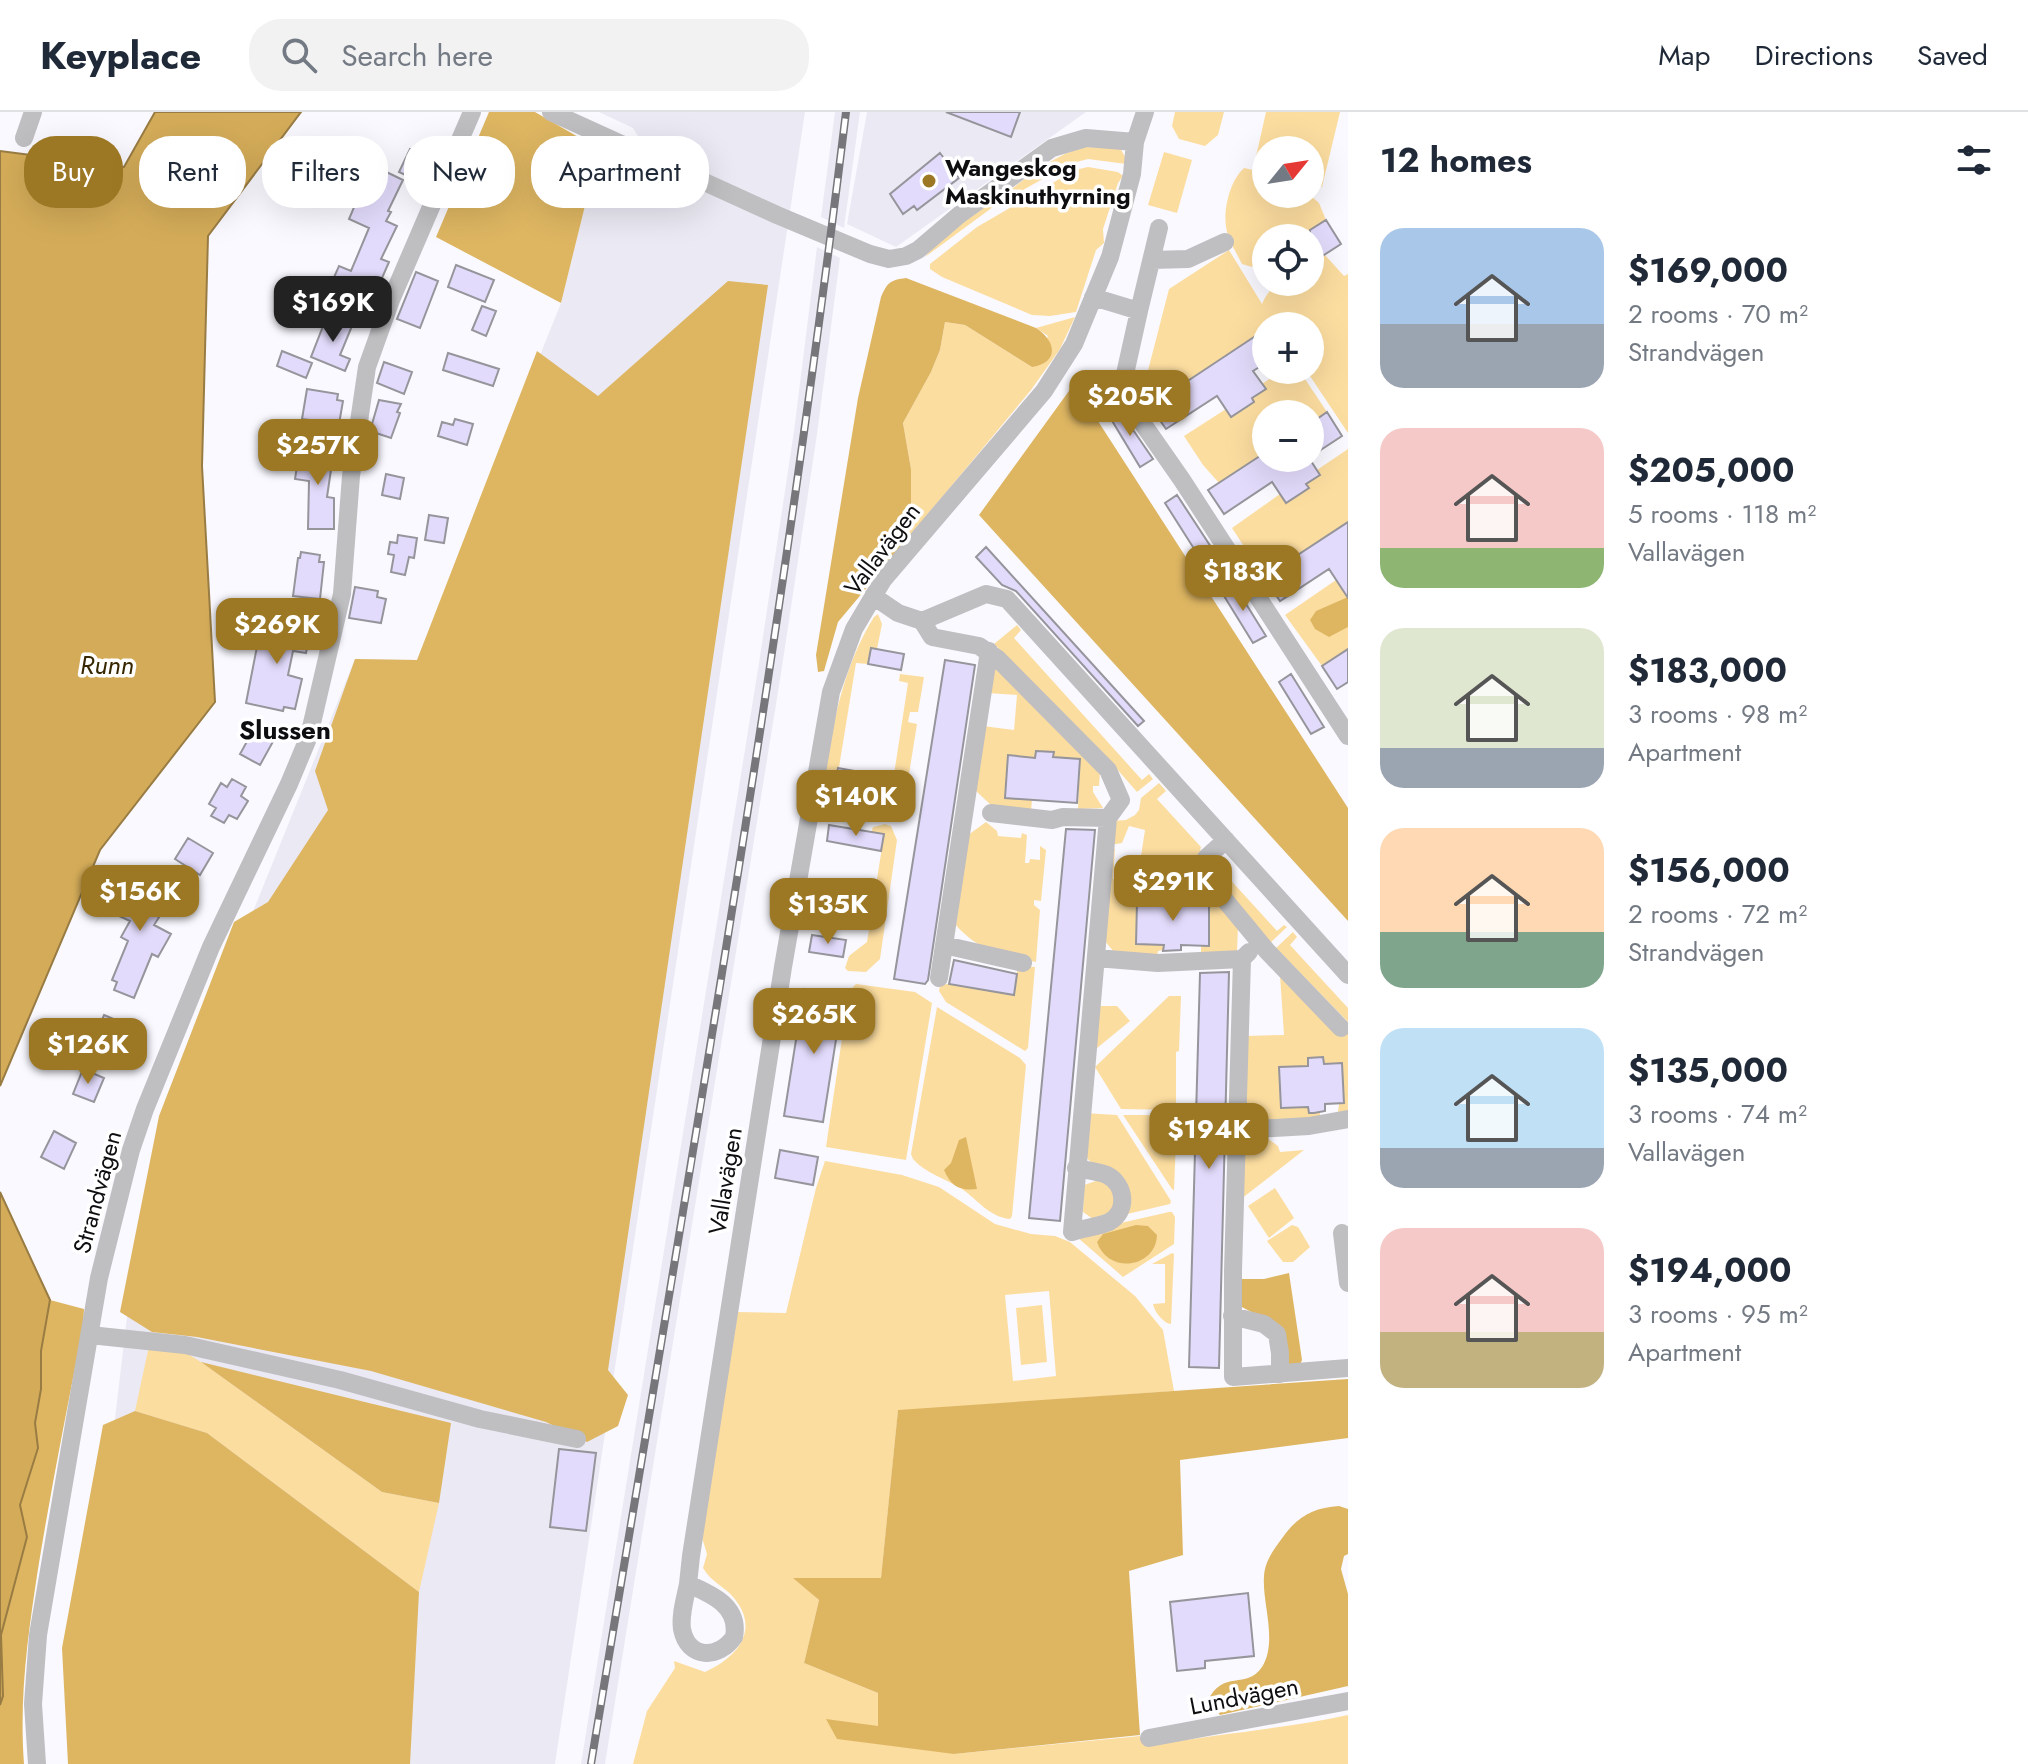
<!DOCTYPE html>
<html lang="en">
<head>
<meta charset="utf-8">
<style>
	:root { --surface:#fff; --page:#f2f2f3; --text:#1f2937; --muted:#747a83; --line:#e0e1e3; --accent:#9d7824 }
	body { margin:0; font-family:Jost,sans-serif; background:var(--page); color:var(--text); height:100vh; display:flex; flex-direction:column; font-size:30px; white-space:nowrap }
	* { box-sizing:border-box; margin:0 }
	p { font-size:26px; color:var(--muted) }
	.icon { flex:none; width:44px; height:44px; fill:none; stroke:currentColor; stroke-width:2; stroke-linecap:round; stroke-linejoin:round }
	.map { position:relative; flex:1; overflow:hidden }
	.sheet { display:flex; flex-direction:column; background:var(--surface); width:680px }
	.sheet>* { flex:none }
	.hud { position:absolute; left:24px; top:24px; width:760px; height:72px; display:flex; gap:16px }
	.needle { width:52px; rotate:60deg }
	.buttons { position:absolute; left:1252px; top:24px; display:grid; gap:16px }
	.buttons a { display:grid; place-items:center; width:72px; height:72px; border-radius:50%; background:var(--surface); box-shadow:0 8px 32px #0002; font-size:40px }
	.price { position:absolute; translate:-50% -68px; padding:0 18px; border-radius:16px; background:var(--accent); color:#fff; font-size:26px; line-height:52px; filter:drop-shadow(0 2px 4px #0008) }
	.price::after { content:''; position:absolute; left:50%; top:48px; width:24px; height:18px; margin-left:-12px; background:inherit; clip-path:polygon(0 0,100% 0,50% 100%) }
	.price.selected { background:#222; color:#fff }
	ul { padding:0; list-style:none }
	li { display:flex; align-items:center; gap:24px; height:200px; padding:0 32px }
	li span { display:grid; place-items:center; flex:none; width:224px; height:160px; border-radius:24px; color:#555 }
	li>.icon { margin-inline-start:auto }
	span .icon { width:96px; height:96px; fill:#fffc; stroke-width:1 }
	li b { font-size:34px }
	h2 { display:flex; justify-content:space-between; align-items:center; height:96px; padding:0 32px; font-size:34px }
	.pill { padding:0 28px; border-radius:32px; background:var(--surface); box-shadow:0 8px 32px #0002; font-size:28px; line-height:72px }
	.pill.selected { background:var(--accent); color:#fff }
	header { display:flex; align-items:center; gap:48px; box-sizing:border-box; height:112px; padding:0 40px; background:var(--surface); border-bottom:2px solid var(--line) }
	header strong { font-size:38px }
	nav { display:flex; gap:44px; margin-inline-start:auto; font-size:28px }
	.search { width:560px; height:72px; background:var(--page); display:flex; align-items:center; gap:20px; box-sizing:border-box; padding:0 28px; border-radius:32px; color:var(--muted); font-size:30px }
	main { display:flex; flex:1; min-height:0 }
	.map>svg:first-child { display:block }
	.built { fill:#ebe9f3 }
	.green { fill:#fcdda0; fill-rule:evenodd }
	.forest { fill:#deb662 }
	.water { fill:#d4ac59; stroke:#997c43; stroke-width:2 }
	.building { fill:#e3dbfb; stroke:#96959b; stroke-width:2 }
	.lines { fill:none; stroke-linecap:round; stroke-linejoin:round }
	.minor { stroke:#bfbec1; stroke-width:18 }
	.rail-casing { stroke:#77767a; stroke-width:8 }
	.rail { stroke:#fff; stroke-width:5; stroke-dasharray:15; stroke-linecap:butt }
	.poi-dot { fill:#9d7824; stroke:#fff; stroke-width:3 }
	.labels { text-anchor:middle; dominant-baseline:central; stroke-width:7; stroke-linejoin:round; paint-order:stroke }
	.poi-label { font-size:24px; font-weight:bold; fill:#0e0d0f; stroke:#fff; text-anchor:start }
	.street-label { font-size:24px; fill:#0e0d0f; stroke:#fff }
	.water-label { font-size:26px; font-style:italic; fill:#372701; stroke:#fff }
	.neighbourhood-label { font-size:26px; font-weight:bold; fill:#0e0d0f; stroke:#fff }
</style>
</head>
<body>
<header>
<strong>Keyplace</strong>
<div class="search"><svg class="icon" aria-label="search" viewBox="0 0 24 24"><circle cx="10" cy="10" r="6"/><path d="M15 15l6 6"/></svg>Search here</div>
<nav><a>Map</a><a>Directions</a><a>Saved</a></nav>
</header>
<main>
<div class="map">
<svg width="1348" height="1652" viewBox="0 0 1348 1652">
	<rect width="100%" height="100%" fill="#faf9ff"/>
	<path class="built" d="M599,0H805L555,1652H74L127,1205L170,1005L355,547L417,548L561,191L599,37L636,53L642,31L633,16Z
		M835,0H860L844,116L821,105Z
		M867,0H1086L896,135L847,112Z
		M817,135L840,146L817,322L782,555L605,1652H581L759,551L794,319Z"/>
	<path class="green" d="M1175,0H1224L1218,23L1205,34L1179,27L1172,14Z
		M1266,0H1340L1322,75L1310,72V38H1266V60L1259,59L1266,63V82H1309L1319,91L1326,108L1298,126H1266V146L1252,155L1242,152C1237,142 1231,133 1228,123C1221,104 1229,69 1244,56L1253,58Z
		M1083,35L1120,36L1127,48L1126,52L1088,47L1069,52L993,95L925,145C945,120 977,101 1003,83C1030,64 1051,45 1083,35Z
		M1164,40L1192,48L1177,101L1148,93Z
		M1088,55L1118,60L1123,64L1118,71L1103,117L1104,131L1096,138L1076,200L1050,204L1032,203L942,165L930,157V152L977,115L1075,58Z
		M1229,138L1262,192C1273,167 1286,170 1310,170V152L1325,143L1344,164L1348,162V321L1306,258H1310V214H1277L1275,211L1266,214V217L1150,294L1144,274L1169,177Z
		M1075,205L1060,237L1031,278L905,430L911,402V357L903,311L931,260L940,238L945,210L965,213L1032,255L1048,224L1036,216Z
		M1283,258H1299L1327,300L1310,312V302H1266V340L1219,371L1203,353L1184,324L1226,297L1232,305L1254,290L1252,286L1265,277L1262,272Z
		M1348,337V410L1264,465L1232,416L1280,382L1286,391L1308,376L1306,372L1320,363L1317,358Z
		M1336,468L1342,477L1348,473V537L1322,554L1285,503Z
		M878,502L882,512L877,537H871L868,552L856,551L834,686L822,684C831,622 840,560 874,505Z
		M1017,513L1021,518L1014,526L1142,668L1149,662L1153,667L1137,680L1109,648L994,532Z
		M996,556L1100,661L1099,674H1093V680L1103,696L1078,697L1080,648L1053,645V641L1035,646L1008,644L1005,685L1032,688L1031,699L992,694L976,679L983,614L1014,618L1017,583L987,581L992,558Z
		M900,562L924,565L918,600H910L908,610L917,612L906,681L888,690L882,688L878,680L891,682L908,571L899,569Z
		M1159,671L1166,679L1157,687L1201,735L1198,748L1238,815L1237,840L1201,842V833H1209V790L1182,789L1181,784H1164V791L1137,790L1136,832L1163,833V838L1158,839L1157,846L1114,840L1104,828L1110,736L1115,737L1113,767L1137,770L1145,718L1129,714L1122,731L1110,733L1112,709L1126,708L1135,703L1139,698L1141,686Z
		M986,710L997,719L998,724L1021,726L1022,721L1027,723L1025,751H1029L1030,747L1040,748V734L1046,738L1041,789L1034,788V793L1040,798L1036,850C1005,845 977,838 956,813L968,723Z
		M885,712L891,714L897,728L880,847L866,860L848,859L845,856L849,844L867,830L884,723L871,721L873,715Z
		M1216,752L1277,819L1284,813L1287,815L1270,831L1214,767L1212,756Z
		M1293,820L1297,825L1290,833L1348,896V910L1276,836Z
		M1018,854L1035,855L1028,936L1025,939L946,890L939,879L940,873L946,872L1013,883Z
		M1280,863L1348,919V999L1338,1000L1339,992L1344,991L1324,952L1323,945L1308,946V954L1280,955L1308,995L1309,1001H1320V1008L1250,1009L1244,1001V924L1284,923Z
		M856,872L915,880L932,891L906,1048L826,1035L849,879Z
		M1169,884H1181L1179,939L1176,940V998L1121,997L1095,955Z
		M1096,894H1117L1130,909L1091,941Z
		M937,895L1020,946L1026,953L1012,1104L1010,1107C989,1105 978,1088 962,1077C946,1067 925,1061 913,1047L911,1042Z
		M1084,1001L1117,1003L1171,1089L1170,1092L1123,1103L1128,1091L1086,1045Z
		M1123,1003H1177L1174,1078L1172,1077Z
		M1261,1022L1278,1034L1280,1040L1304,1038L1241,1087L1245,1025Z
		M825,1049L902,1063L939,1075L995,1112L1031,1122L1055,1124L1070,1130L1135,1184L1163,1218L1174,1279L898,1299L881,1467L795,1466L819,1488L804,1551L878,1581V1615L954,1642L1140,1624L1145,1632C1178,1630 1210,1624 1244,1620C1279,1615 1313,1611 1348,1603V1652H633L647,1599L675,1556L674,1549L705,1560C736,1546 761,1519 734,1486C724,1474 711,1470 703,1456L707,1442L700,1419L736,1200L786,1201L816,1076ZM1049,1179L1056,1264L1013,1269L1005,1183Z
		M1099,1068L1114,1075L1115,1098L1093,1107L1083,1100L1084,1073Z
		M1275,1076L1294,1106L1269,1126L1248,1094Z
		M1169,1100H1172L1175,1105L1174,1132L1123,1165L1077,1125L1081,1120Z
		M1292,1113L1298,1115L1310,1135L1293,1150H1283L1267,1129Z
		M1172,1141L1174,1142L1171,1212C1163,1211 1154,1199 1153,1192L1165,1191V1152H1152Z
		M1042,1193L1047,1250L1021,1253L1016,1196Z
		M152,1220L201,1250L382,1380L439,1391L419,1480L207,1321L135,1299Z"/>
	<path class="forest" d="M489,0H535L599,37L561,191L436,125Z
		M906,166L1036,216C1056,229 1060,250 1032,255L965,213L945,210L940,238L931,260L903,311L911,357V402L905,430L838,510L824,559L818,560L816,543L858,286L881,185C887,171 890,168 906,166Z
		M728,169L768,173L608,1258L628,1283L618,1314L587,1330L546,1310L371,1259L197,1225L152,1220L120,1200L159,1004L234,810L268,790L328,698L315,659L355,547L417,548L537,239L598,284Z
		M1074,272L1348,696V809L979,403Z
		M1348,485V515L1329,525L1315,517L1310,508L1316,499Z
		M966,1025L977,1077C959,1079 951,1074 944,1058L951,1051L959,1028Z
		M1136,1113L1148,1114L1157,1123C1156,1156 1108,1163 1097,1130L1103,1122Z
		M1289,1161L1302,1248L1298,1258L1284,1256L1261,1205L1238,1193L1237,1167H1264Z
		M50,1188L84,1197L83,1216C67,1296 51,1377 38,1457C28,1522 19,1586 24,1652H0V1593L3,1584L1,1523L27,1425L20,1394L38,1336L34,1311L41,1277V1239Z
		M201,1250L451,1311L439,1391L382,1380Z
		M1348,1267V1326L1180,1348L1183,1443L1129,1459L1140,1623L954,1642L837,1627L826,1607L878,1614V1581L804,1551L819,1488L793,1466H881L898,1298Z
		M135,1299L207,1321L419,1480L410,1652H68L62,1536L103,1313Z
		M1339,1394L1348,1397V1442L1344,1444L1341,1457L1348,1482V1574L1220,1603L1208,1589C1222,1557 1247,1578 1262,1555C1278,1529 1262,1492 1264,1464C1265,1449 1274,1437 1283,1425C1298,1404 1313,1396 1339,1394Z"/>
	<path class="water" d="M155,0H301L208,124L202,354L215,590L100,738L0,974V39L124,55Z
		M0,1080L50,1188L41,1239V1277L35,1311L38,1336L20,1393L27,1425L1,1523L3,1584L0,1593Z"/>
	<path class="building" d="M946,0H1020L1011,25Z
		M410,37L430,46L420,70L399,60Z
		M940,41L959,66L917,98L914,94L903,102L890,82Z
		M372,53L403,68L388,99L391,100L386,109L397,114L381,147L389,150L372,189L331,172L339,154L351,159L369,116L349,107Z
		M1326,108L1341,132L1310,152V118Z
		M456,153L494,168L485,190L448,175Z
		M416,160L438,169L420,216L397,207Z
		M482,194L496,199L486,224L472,218Z
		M327,204L352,214L340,243L350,247L345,259L311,245Z
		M1266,217V251L1253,259L1266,277L1252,286L1254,290L1231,305L1217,284L1166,317L1150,294Z
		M282,239L312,251L306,266L277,254Z
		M448,241L499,257L493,274L443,258Z
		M384,250L412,260L404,282L377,271Z
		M307,277L338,282L337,288L343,289L339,312L302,307Z
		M379,288L401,292L397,300L400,301L391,326L370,319Z
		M1118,296L1153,347L1140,355L1108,302Z
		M1327,300L1342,324L1310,345V312Z
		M455,307L473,312L467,333L438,324L442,310L453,313Z
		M310,335L328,338L327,343L333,344L327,385L334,386V417H308L309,369L295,367L299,341L309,342Z
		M1266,340V346H1309L1320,363L1306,372L1309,376L1286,391L1272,370L1224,402L1208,378Z
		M386,362L404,366L400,387L382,383Z
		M1177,383L1211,435L1198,443L1165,391Z
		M429,403L448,406L444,431L425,428Z
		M1348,410V486L1329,457L1280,489L1264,465Z
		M398,423L417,426L414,446L409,445L405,463L391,460L394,443L388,442L390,430L397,431Z
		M986,435L1144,609L1138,614L1016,479L1002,473L976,445Z
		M301,440L320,443L319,450H324L320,487L293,484L298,446H300Z
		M1233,471L1266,524L1253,531L1221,479Z
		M355,475L378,479L377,485L386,487L381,511L349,506Z
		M269,507L311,516L306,541L293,539L288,563L302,567L295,597L284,595L283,599L246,591L261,514L267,516Z
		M871,536L904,542L901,558L868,552Z
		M1348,537V570L1337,577L1322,554Z
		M945,548L975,553L928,868L925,872L894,867Z
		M1291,562L1324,615L1311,622L1279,570Z
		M255,615L275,626L260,653L240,642Z
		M1036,639L1054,640L1053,645L1080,647L1077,691L1005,686L1008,643L1035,646Z
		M838,656L893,666L891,682L835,673Z
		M232,667L246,675L241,684L248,689L237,707L229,703L224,711L211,704L216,696L209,692L221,671L227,675Z
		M829,713L884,722L881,739L827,729Z
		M1066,717L1095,718L1060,1109L1029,1106Z
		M188,726L213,741L200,763L175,747Z
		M158,765L177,777L154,813L171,822L158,845L152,842L134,886L114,878L117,870L112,868L128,829L121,825L130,809L104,797L113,776L143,788Z
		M1164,784H1182V789L1209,790V834L1181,833V838L1163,839L1164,833L1136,832L1137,790L1164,791Z
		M812,823L846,828L843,845L809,840Z
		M954,848L1017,862L1014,883L949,872Z
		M1229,860L1219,1256L1189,1255L1200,861Z
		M804,877L843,883L823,1010L784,1004Z
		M104,903L116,908L95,957L85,952Z
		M1323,945L1324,952L1342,951L1344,991L1325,992V999L1314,1001H1309L1308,995L1281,996L1279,955L1308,954V946Z
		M83,957L104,966L94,990L73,982Z
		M54,1019L76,1031L64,1057L41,1045Z
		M780,1038L818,1045L813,1073L775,1066Z
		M559,1337L596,1341L586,1419L550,1415Z
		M1248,1481L1254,1544L1205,1549V1556L1177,1559L1170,1490Z"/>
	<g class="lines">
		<path class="minor" d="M551,0L777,103L870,142L889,147L906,144L918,138L959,103L1052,36L1086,26L1135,30
			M24,26L33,0
			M1152,148L1188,147L1225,130
			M1093,185L1139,199L1123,271L1129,292L1182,368L1348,624
			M1139,199L1159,116
			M873,484L898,501L922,509L986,482L1007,487L1348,863
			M922,509L932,525L979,534L998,547L1108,658L1121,688L1108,706L1063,705L1052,708L991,701
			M1226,728L1206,746L1205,757L1210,770L1267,839L1341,916
			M944,833L1023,851
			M1096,846L1158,851L1242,847L1249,840
			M1242,847L1233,1159V1265L1348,1256
			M939,866L989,539
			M1237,1018L1309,1014L1348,1007
			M1076,1056C1086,1058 1098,1059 1107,1063C1126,1073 1128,1100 1109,1110C1098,1115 1083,1116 1072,1120L1108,706
			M1342,1121L1348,1171
			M1232,1204L1264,1212L1277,1222L1280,1241V1262
			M90,1223L185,1233L340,1268L480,1307L577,1327
			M688,1472C685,1487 680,1503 682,1517C688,1548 719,1547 734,1525C740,1494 711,1482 688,1472L691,1444L783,855L831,580L854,517L883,468L1044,279L1074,232L1110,145L1132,62L1135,30L1145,0
			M1149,1626L1348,1589
			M37,1652L33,1592L38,1523L99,1166L131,1038L145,997L211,835L289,672L309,624L342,482L351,364L367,255L391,188L472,0"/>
		<g class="rail-casing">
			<path id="rail" d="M591,1652C682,1102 779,553 846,0"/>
		</g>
		<use href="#rail" class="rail"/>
	</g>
	<circle class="poi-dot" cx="929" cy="69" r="8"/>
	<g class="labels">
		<g class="poi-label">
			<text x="945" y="55">Wangeskog<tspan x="945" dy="28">Maskinuthyrning</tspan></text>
		</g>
		<g class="street-label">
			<text transform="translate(882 437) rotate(-53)">Vallavägen</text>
			<text transform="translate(725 1069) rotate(-81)">Vallavägen</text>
			<text transform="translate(97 1080) rotate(-75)">Strandvägen</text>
			<text transform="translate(1244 1584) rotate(-11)">Lundvägen</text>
		</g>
		<g class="water-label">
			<text x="107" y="553">Runn</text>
		</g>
		<g class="neighbourhood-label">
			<text x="285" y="618">Slussen</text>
		</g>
	</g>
</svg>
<div class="buttons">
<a><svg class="needle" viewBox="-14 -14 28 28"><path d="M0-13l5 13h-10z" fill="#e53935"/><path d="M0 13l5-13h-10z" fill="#747a83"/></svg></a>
<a><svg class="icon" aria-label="locate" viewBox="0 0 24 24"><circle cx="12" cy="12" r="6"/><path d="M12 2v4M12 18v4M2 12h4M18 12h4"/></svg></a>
<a>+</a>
<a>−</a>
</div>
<b class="price selected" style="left:333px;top:232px">$169K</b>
<b class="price" style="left:1130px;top:326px">$205K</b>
<b class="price" style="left:318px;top:375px">$257K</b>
<b class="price" style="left:1243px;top:501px">$183K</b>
<b class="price" style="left:277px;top:554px">$269K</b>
<b class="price" style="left:856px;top:726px">$140K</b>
<b class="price" style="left:1173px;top:811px">$291K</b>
<b class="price" style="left:140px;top:821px">$156K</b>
<b class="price" style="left:828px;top:834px">$135K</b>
<b class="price" style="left:814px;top:944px">$265K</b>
<b class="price" style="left:88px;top:974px">$126K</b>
<b class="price" style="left:1209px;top:1059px">$194K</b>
<div class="hud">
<a class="pill selected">Buy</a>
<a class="pill">Rent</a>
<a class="pill">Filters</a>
<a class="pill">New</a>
<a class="pill">Apartment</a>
</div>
</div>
<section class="sheet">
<h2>12 homes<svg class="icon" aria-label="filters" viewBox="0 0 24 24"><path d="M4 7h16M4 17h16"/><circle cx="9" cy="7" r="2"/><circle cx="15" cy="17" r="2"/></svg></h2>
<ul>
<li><span style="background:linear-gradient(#a9c7e8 60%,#9aa5b1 0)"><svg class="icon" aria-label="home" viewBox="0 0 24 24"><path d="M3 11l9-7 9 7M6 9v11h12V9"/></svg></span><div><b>$169,000</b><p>2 rooms · 70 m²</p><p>Strandvägen</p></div></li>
<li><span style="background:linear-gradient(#f6c9c9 75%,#8fb573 0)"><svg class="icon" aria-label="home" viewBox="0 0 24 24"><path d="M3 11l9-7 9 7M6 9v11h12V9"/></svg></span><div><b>$205,000</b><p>5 rooms · 118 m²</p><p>Vallavägen</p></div></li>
<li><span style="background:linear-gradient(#dfe7d0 75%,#9aa5b1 0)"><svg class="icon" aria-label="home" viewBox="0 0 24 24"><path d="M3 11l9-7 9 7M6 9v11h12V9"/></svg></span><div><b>$183,000</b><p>3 rooms · 98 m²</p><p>Apartment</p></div></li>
<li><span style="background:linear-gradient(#ffd9b3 65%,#7fa58c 0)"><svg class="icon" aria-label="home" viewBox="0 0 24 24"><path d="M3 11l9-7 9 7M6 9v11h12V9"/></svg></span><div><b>$156,000</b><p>2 rooms · 72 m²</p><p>Strandvägen</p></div></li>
<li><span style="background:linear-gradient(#bfe0f5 75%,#9aa5b1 0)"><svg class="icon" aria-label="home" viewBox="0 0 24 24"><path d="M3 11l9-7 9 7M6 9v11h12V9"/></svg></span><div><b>$135,000</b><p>3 rooms · 74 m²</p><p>Vallavägen</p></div></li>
<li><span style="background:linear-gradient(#f6c9c9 65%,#c2b280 0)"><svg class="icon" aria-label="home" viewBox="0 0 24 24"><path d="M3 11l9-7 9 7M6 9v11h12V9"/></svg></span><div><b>$194,000</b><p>3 rooms · 95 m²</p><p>Apartment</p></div></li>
</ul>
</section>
</main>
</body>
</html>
